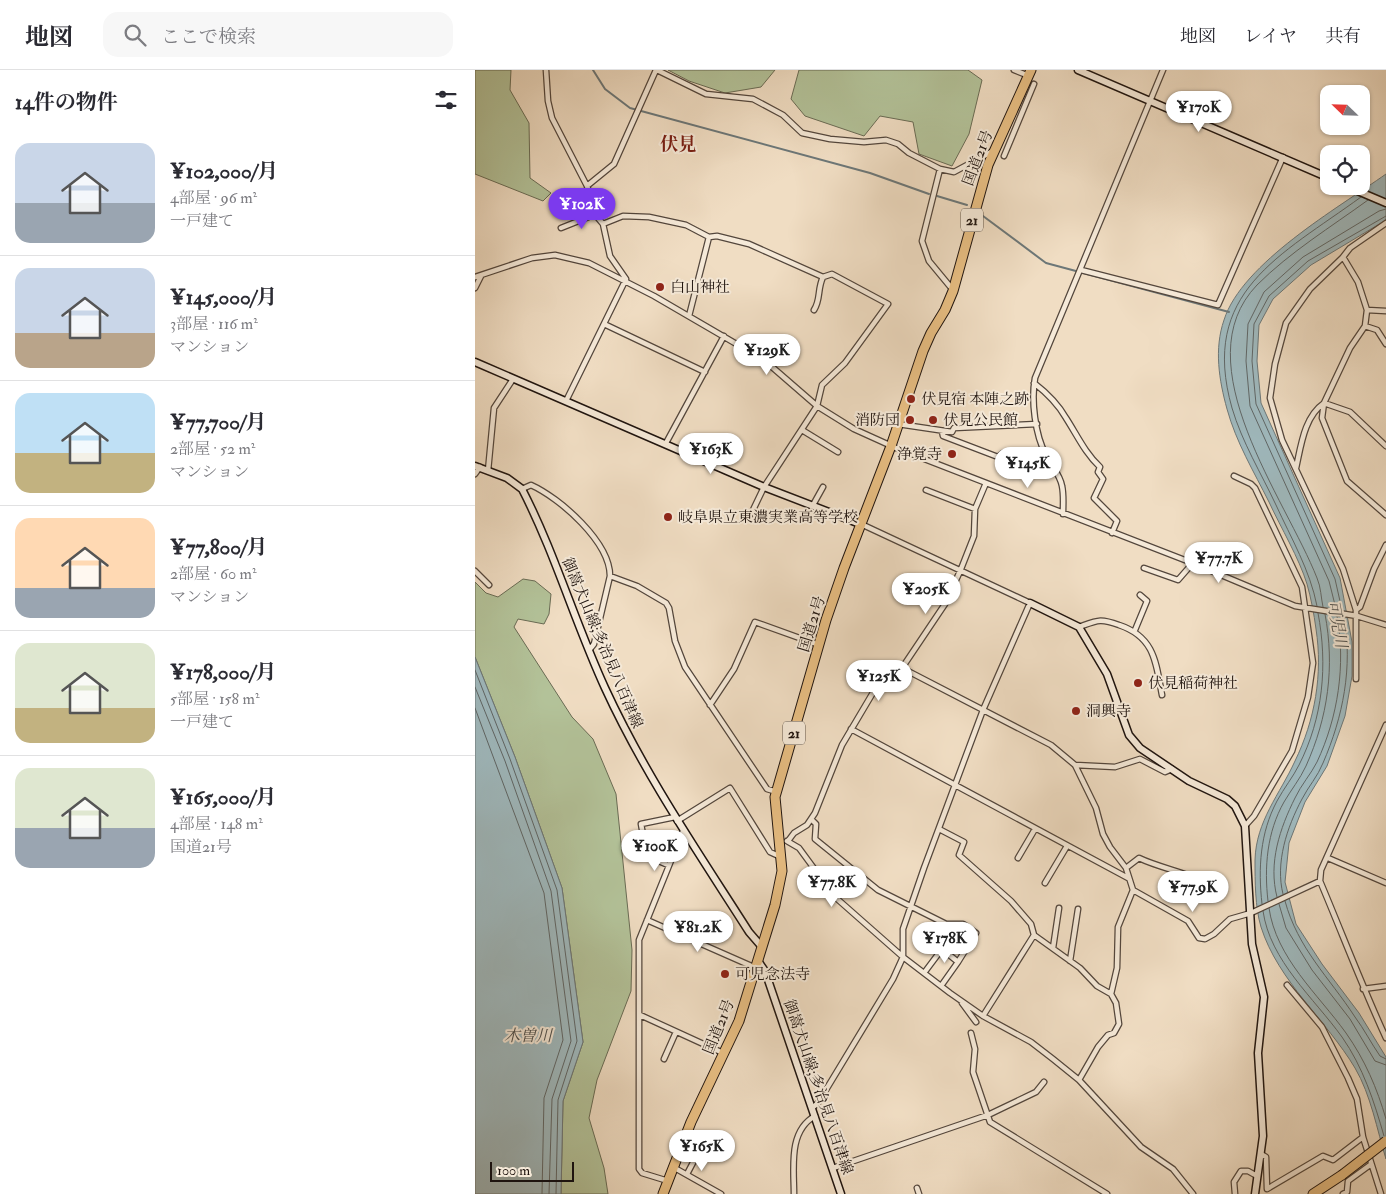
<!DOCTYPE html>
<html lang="ja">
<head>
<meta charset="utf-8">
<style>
	:root { --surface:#fff; --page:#f7f7f7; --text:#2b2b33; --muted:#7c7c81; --line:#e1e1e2; --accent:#7c3aed }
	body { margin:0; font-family:"IM FELL Double Pica","Noto Serif JP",serif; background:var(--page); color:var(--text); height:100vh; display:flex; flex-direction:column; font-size:19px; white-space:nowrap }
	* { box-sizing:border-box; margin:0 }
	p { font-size:16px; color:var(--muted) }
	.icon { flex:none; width:28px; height:28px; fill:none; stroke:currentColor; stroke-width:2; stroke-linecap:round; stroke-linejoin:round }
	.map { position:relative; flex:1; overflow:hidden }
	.sheet { display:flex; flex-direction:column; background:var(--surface); width:475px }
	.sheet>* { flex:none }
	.needle { width:32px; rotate:293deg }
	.tools { position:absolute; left:845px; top:15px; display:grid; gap:10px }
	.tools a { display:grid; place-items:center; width:50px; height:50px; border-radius:10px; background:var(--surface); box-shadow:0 1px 4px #0004; font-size:25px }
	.scale { position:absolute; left:15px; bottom:12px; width:84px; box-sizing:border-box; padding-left:5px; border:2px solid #1f140f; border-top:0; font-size:14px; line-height:18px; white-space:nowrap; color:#1f140f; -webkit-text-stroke:4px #f5e9d8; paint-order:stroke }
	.price { position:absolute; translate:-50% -42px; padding:0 11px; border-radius:18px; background:#fff; color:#222; font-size:16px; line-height:32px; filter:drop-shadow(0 1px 2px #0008) }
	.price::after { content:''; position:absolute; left:50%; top:30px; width:15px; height:11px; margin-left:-8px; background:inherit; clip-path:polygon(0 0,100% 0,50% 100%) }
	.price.active { background:var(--accent); color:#fff }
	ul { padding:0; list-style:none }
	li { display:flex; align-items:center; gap:15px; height:125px; padding:0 15px }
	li+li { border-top:1px solid var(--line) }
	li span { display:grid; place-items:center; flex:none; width:140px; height:100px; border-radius:15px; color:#555 }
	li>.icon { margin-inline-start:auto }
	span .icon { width:60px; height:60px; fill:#fffc; stroke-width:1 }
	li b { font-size:21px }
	h2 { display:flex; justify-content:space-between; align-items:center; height:60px; padding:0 15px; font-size:21px }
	header { display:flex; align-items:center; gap:30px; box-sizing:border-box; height:70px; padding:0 25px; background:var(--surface); border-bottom:1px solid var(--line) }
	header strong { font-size:24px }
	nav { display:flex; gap:28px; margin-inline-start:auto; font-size:18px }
	.search { width:350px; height:45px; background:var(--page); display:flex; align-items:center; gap:12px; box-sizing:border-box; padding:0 18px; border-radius:15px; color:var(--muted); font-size:19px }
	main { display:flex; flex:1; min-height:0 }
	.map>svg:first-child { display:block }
	.green { fill:#b3c299; stroke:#696b54 }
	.water { fill:#9fb9be; stroke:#6c7778 }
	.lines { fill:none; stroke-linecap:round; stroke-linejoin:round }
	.shore { stroke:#5f6666; stroke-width:1 }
	.stream { stroke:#6c7778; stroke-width:2 }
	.street-casing { stroke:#53463c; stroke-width:7 }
	.secondary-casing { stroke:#1f140f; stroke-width:9 }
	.highway-casing { stroke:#1f140f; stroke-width:11 }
	.street { stroke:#f5e9d8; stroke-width:4.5 }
	.secondary { stroke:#f5e9d8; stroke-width:6 }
	.highway { stroke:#e8be82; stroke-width:9 }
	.highway-bridge-casing { stroke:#1f140f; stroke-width:11; stroke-linecap:butt }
	.highway-bridge { stroke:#e8be82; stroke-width:9 }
	.poi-dot { fill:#8f2418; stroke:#f5e9d8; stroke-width:2 }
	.labels { text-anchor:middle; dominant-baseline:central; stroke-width:4; stroke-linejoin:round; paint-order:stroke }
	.shield { fill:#f5e9d8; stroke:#5f544b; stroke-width:1 }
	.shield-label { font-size:14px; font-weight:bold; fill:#1f140f }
	.street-label { font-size:15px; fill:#1f140f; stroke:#f5e9d8 }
	.poi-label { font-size:15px; fill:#1f140f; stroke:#f5e9d8; text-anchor:start }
	.water-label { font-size:16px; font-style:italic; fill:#4c4e4c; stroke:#f5e9d8 }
	.quarter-label { font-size:18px; font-weight:bold; fill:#7a1f14; stroke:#f5e9d8 }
</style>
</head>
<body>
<header>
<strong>地図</strong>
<div class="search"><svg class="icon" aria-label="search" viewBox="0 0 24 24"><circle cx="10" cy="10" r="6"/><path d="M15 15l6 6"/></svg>ここで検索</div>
<nav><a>地図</a><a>レイヤ</a><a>共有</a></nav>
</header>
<main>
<section class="sheet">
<h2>14件の物件<svg class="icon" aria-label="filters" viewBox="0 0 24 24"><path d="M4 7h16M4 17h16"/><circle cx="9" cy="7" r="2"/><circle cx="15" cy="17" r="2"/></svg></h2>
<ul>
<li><span style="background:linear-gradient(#c9d6e8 60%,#9aa5b1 0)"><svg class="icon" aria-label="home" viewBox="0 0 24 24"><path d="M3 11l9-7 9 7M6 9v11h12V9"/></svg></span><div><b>¥102,000/月</b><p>4部屋 · 96 m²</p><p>一戸建て</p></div></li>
<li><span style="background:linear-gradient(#c9d6e8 65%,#b9a48a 0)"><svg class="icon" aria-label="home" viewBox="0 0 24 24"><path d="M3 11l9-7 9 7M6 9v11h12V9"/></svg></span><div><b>¥145,000/月</b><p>3部屋 · 116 m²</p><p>マンション</p></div></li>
<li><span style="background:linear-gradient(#bfe0f5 60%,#c2b280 0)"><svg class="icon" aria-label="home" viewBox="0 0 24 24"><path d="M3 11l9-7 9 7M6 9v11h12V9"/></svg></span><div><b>¥77,700/月</b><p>2部屋 · 52 m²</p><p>マンション</p></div></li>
<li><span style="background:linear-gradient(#ffd9b3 70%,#9aa5b1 0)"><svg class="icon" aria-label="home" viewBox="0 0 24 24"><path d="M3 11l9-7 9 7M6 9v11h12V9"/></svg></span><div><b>¥77,800/月</b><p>2部屋 · 60 m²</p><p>マンション</p></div></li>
<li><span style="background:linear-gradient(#dfe7d0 65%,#c2b280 0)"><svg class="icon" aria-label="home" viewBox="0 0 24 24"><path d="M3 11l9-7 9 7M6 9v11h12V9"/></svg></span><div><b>¥178,000/月</b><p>5部屋 · 158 m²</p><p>一戸建て</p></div></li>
<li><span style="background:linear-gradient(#dfe7d0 60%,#9aa5b1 0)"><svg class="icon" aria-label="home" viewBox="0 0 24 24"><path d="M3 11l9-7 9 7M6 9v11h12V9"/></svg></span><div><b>¥165,000/月</b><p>4部屋 · 148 m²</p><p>国道21号</p></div></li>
</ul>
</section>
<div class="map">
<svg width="911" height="1124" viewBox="0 0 911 1124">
	<rect width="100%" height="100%" fill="#f0ddc3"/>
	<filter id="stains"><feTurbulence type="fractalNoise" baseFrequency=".004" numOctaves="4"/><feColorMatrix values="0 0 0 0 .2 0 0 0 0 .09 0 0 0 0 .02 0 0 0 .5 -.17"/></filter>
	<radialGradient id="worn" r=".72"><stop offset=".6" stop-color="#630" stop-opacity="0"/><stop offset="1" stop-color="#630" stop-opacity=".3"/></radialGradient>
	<path class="green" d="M0,0H36L35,20L54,53L55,108L76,123L68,131L0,104Z
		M193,0H300L286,17L250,23L214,11Z
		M324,0H493L507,10L494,64L477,96L444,84L438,52L405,46L389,66L330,46L316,29Z
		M48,509L60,511L76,524L74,544L69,554L43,549L39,557L97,647L118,669L141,724L157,880L156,921L122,1010L114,1048L129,1098L133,1124H86L88,1031L108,972L87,818L40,687L0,587V512L11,523L23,527Z"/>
	<path class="water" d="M911,104V150L836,195L798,229L784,255L782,291L786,333L865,508L877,572V606L870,646L852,696L830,732L814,773L810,812L821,854L847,894L884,943L911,987V1089C902,1060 896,1025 880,998C852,951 803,911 786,857C780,837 780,811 780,790C781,751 805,724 820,691C840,650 848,604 841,559C839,544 836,528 832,514C824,488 806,458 794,432C779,402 761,372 752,339C744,310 739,279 749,250C767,193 863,138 911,104Z
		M0,587L40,687L87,818L108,972L88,1031L86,1124H0Z"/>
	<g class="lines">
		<path class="shore" d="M842,536C835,500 816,468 801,435C786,403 767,372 757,338C724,222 805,186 886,127
			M848,537C846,528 846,517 842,508C811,429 707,293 782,215C815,182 856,157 893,130
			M861,539L854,511L775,336L771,291L773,254L789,222L828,187L904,141L911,139
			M867,540L860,509L781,334L777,291L779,254L794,226L833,191L911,146
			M0,600L35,689L82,820L102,971L83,1030L81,1124
			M0,617L30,691L76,821L96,971L77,1029L74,1124
			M0,638L69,823L88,970L69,1028L67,1124
			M808,824C800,793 812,757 827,729C833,717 843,706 848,693C868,647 878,597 869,547
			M802,827C793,793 805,758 820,728C826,715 836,704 842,692C863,647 871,595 862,546
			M793,831C789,797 792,762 809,732C816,720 825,709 831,696C853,647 860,597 850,544
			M810,831C823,879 854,907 880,947C889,959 896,973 905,986L911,989
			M787,834C783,798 785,763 802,731C809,718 818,707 824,695C848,648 853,595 843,543
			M804,834L811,858L837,900L875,949L900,991L911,995
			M794,838C801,888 843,924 871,963C890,990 902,1018 911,1049
			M788,841C795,891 839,928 867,967C888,997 899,1031 909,1066"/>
		<path class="stream" d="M118,0L130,19L155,38L395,103L454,124
			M462,126L492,135
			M508,146L571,193L754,242"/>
		<g class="street-casing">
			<path id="street" d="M71,0L73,31L77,48L112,116L123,148L128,154L135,186L151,209L91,331
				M182,0L231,24L278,29L308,45L327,63L355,69L389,72L411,70L423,74L434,83L465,99L479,102L518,81
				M539,0L554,6
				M529,86L559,14
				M465,99L447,171L454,191L478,220
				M112,116L139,94L181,0
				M128,154L148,146L174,147L211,155L234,167L242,166L274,174L348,207L357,204L413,234L370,293L347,315L342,336L289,417L278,440L282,450
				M86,158L121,144
				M868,187L835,219L811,253L800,294L795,328L807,370L868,499L881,540V609
				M606,200L743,235L808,87
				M0,207L57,188L80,185L114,193L179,226L289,290L342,336L379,359L421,378L720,494L820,536L882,546L911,555
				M0,218L6,206
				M339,240C346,229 342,220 348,207
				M892,240L883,212L868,187L875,178L911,153
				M911,241L892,240L890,256L875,278L849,333L847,348L872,411L911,445
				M214,246L234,167
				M129,254L230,302
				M890,256L902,260L911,274
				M559,313C572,323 583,334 591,348C602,365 610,383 625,397L623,402L628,409L619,428L642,451L637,463
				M423,354L477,362L479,358L562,354
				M327,360L363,382
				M467,361L468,366L523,387L528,383L571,385
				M191,373L249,266
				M821,398C826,376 829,347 849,333L875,342L911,376
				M13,401L19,338L38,309
				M0,404L5,397
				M759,406L776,414L780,418L827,517L838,593L833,627L817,681L779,746L770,756
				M47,419L56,415C85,428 135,472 135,506L162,516L191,533L194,538L200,571L210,597L292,719L302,722
				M451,420L500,439
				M338,435L348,417
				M588,444C588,435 589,425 587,416C585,404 576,396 571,385C560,365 556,330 560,308L688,0
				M669,498L703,510L717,494
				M0,501L14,515
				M881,540L885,537L899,499L911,475
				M604,557C623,550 625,548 644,555C680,567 681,593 687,625
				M660,560L672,531L665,525
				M115,579L119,574L135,506
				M427,598L470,534L486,499L499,466L500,439L511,413
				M235,635L259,599L280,552L344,575
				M911,655L846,800L845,811C867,863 887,916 911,968
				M376,659L653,808
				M600,695L640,697L665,689L690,702L697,699
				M336,749L341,754L340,769L403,820L471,854H488L501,863L483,892
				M202,751L255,718L295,782L306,787
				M464,759L489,772L484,785L536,831L556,854L559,865L605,898L622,916L636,924L641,933L644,954L639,963L633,965L623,977L604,1010
				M312,771L324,778L360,827L428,887L475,923L508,946L556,972L578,989L604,1010L666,1077L698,1099L718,1124
				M313,771L319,763L332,755L340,743L367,675L412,599L427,598L576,675L600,695L621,738L628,764L635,777L651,798L658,820L713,851L724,868L730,869L739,864L755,849L776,843L845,811
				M543,788L560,759
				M853,788L911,813
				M193,795L172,786L166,754L200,747
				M651,798L664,788C685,798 707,801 727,811
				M570,813L592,776
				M172,850L281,898
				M578,878L584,838
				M595,891L603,839
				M449,903L467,879L483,892L466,916
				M812,915L847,957L873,1008L882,1029L888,1067L906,1124
				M888,919L911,916
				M636,924L642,898L643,857L658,820
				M487,933L501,952
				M165,945L248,983
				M508,946L559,865
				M496,963L500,979L498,1002L515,1052L632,1124
				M189,989L201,962
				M337,1038L343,1033L418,909L428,887V859L449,798L508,640L555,533L386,454
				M786,1084L791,1087L792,1119L848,1086L858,1090L888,1067
				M198,1097L246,1124
				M358,1098L513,1045L561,1022L569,1012
				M212,1104L221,1087
				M193,1111L167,1103L164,1099V870L208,761
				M442,1118L444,1124
				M319,1124C319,1098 313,1061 340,1046
				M760,1124L759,1112L766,1101H773L782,1106
				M868,1124L872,1122L873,1111L895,1095"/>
		</g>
		<g class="secondary-casing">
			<path id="secondary" d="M603,0L854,108
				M871,116L911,133
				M0,292L289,417L385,454
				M0,396L32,408L47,419C80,483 100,553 130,618C170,705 223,782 274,862L287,877
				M555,533L604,557L632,604L654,665L665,678L714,711L752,729L760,736L770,756L777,874L789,927L783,983L788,1066L780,1124
				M283,891L290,901L366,1124"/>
		</g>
		<g class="highway-casing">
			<path id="highway" d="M188,1124L216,1052L264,951L300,835L307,801L300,727L351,550L369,498L416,376L448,281L456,263L470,240L478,221L513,95L556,0
				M838,1124L867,1105"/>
		</g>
		<use href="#street" class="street"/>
		<use href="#secondary" class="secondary"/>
		<use href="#highway" class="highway"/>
		<g class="highway-bridge-casing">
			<path id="highway-bridge" d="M867,1105L911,1071"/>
		</g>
		<use href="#highway-bridge" class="highway-bridge"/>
	</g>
	<g class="poi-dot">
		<circle cx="185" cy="217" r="5"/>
		<circle cx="436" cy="329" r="5"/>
		<circle cx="435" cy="350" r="5"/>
		<circle cx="458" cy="350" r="5"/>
		<circle cx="477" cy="384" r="5"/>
		<circle cx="193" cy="447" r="5"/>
		<circle cx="663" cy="613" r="5"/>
		<circle cx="601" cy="641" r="5"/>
		<circle cx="250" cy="904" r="5"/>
	</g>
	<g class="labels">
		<g class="shield">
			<rect x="486" y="138.5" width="22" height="23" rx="4"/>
			<rect x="308" y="651.5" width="22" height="23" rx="4"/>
		</g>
		<g class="shield-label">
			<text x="497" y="150">21</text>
			<text x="319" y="663">21</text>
		</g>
		<g class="street-label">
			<text transform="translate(503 88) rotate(-69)">国道21号</text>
			<text transform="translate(337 554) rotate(-73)">国道21号</text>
			<text transform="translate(127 573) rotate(67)">御嵩犬山線;多治見八百津線</text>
			<text transform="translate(244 957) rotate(-68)">国道21号</text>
			<text transform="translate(343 1017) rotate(71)">御嵩犬山線;多治見八百津線</text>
		</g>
		<g class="poi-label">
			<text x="195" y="217">白山神社</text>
			<text x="446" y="329">伏見宿 本陣之跡</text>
			<text x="425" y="350" text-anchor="end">消防団</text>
			<text x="468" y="350">伏見公民館</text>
			<text x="467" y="384" text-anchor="end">浄覚寺</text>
			<text x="203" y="447">岐阜県立東濃実業高等学校</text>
			<text x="673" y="613">伏見稲荷神社</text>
			<text x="611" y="641">洞興寺</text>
			<text x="260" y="904">可児念法寺</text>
		</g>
		<g class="water-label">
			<text transform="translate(862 554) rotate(79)">可児川</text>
			<text x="53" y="966">木曽川</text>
		</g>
		<g class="quarter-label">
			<text x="203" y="74">伏見</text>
		</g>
	</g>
	<rect width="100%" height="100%" filter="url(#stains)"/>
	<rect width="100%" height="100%" fill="url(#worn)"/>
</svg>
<div class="tools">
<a><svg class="needle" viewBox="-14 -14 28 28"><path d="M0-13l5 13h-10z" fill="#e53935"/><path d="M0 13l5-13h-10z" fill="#7c7c81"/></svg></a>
<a><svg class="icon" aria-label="locate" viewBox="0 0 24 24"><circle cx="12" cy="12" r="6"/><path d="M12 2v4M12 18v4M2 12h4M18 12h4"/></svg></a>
</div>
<div class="scale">100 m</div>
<b class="price" style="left:724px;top:63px">¥170K</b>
<b class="price active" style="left:107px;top:160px">¥102K</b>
<b class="price" style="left:292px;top:306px">¥129K</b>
<b class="price" style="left:236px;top:405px">¥163K</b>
<b class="price" style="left:553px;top:419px">¥145K</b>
<b class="price" style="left:744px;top:514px">¥77.7K</b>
<b class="price" style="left:451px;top:545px">¥205K</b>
<b class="price" style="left:404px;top:632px">¥125K</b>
<b class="price" style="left:180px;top:802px">¥100K</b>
<b class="price" style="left:357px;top:838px">¥77.8K</b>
<b class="price" style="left:718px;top:843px">¥77.9K</b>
<b class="price" style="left:223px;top:883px">¥81.2K</b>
<b class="price" style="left:470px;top:894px">¥178K</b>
<b class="price" style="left:227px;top:1102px">¥165K</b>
</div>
</main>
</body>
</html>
